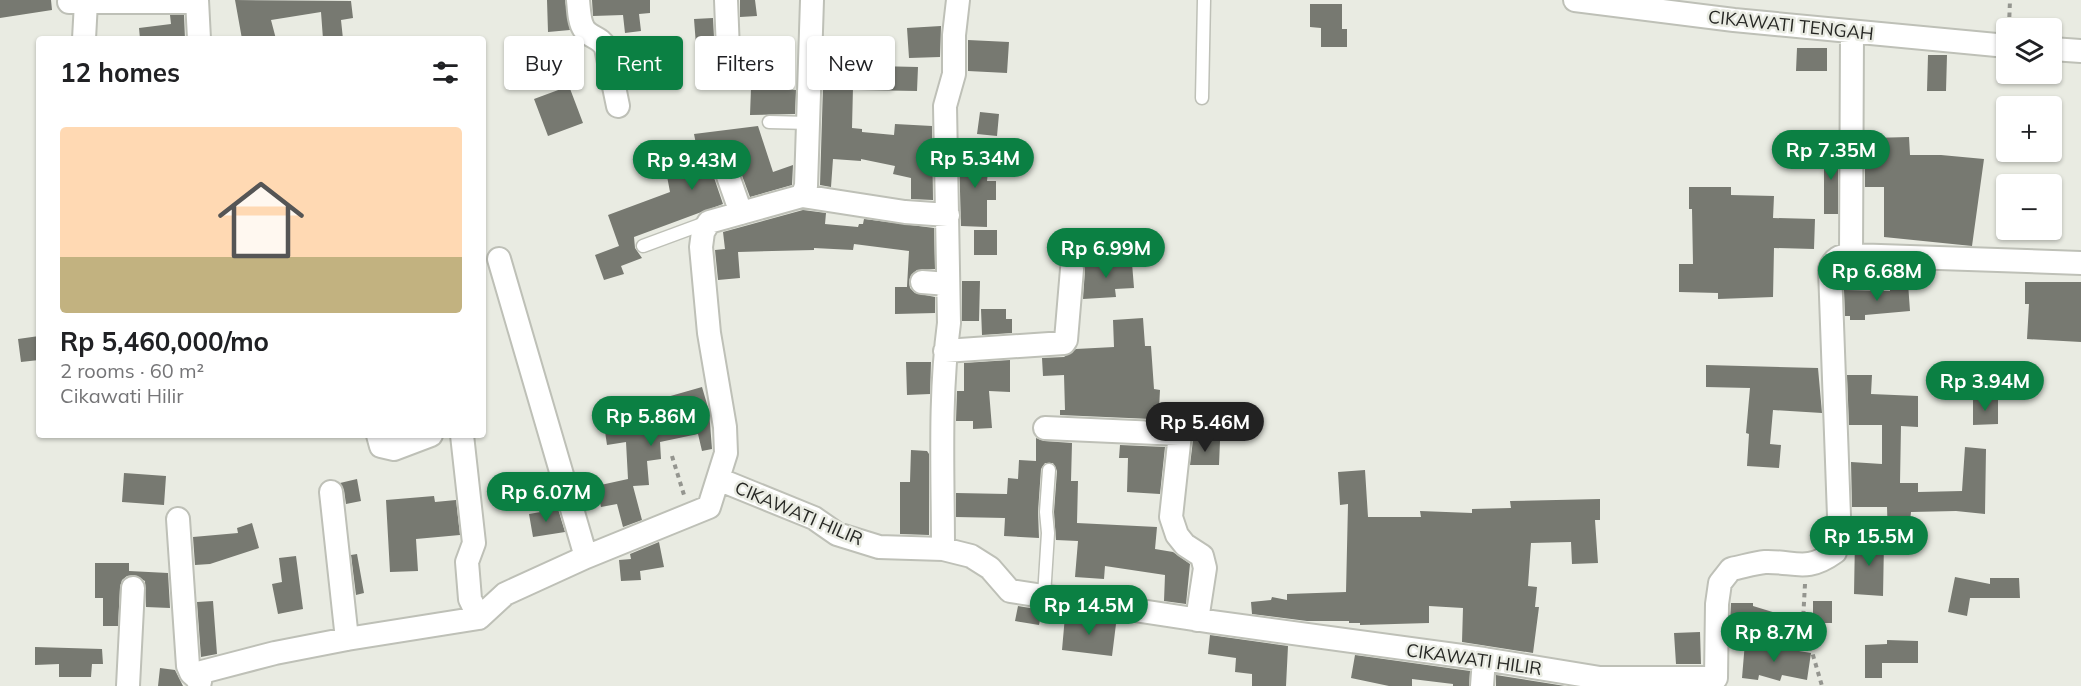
<!DOCTYPE html>
<html lang="en">
<head>
<meta charset="utf-8">
<style>
	:root { --surface:#fff; --page:#f2f2f2; --text:#202124; --muted:#757577; --accent:#0b8043 }
	body { margin:0; font-family:Mulish,sans-serif; background:var(--page); color:var(--text); height:100vh; display:flex; flex-direction:column; font-size:22px; white-space:nowrap }
	* { box-sizing:border-box; margin:0 }
	p { font-size:20px; color:var(--muted) }
	.icon { flex:none; width:33px; height:33px; fill:none; stroke:currentColor; stroke-width:2; stroke-linecap:round; stroke-linejoin:round }
	.map { position:relative; flex:1; overflow:hidden }
	.panel { position:absolute; left:36px; top:36px; width:450px; height:402px; display:flex; flex-direction:column; background:var(--surface); border-radius:6px; box-shadow:0 2px 4px #0004 }
	.panel>* { flex:none }
	.guide { position:absolute; left:504px; top:36px; width:570px; height:54px; display:flex; gap:12px }
	.fabs { position:absolute; left:1996px; top:18px; display:grid; gap:12px }
	.fabs a { display:grid; place-items:center; width:66px; height:66px; border-radius:6px; background:var(--surface); box-shadow:0 2px 4px #0004; font-size:30px }
	.price { position:absolute; translate:-50% -51px; padding:0 14px; border-radius:21px; background:var(--accent); color:#fff; font-size:20px; line-height:39px; filter:drop-shadow(0 2px 3px #0008) }
	.price::after { content:''; position:absolute; left:50%; top:36px; width:18px; height:14px; margin-left:-9px; background:inherit; clip-path:polygon(0 0,100% 0,50% 100%) }
	.price.on { background:#222; color:#fff }
	ul { padding:0; list-style:none }
	li { display:grid; align-content:center; gap:12px; height:318px; padding:0 24px }
	li span { display:grid; place-items:center; height:186px; border-radius:6px; color:#555 }
	li>.icon { margin-inline-start:auto }
	span .icon { width:108px; height:108px; fill:#fffc; stroke-width:1 }
	li b { font-size:26px }
	h2 { display:flex; justify-content:space-between; align-items:center; height:72px; padding:0 24px; font-size:26px }
	.chip { padding:0 21px; border-radius:6px; background:var(--surface); box-shadow:0 2px 4px #0004; font-size:21px; line-height:54px }
	.chip.on { background:var(--accent); color:#fff }
	.map>svg:first-child { display:block }
	.building { fill:#777971 }
	.lines { fill:none; stroke-linecap:round; stroke-linejoin:round }
	.lane-casing { stroke:#bec0b7; stroke-width:15 }
	.street-casing { stroke:#bec0b7; stroke-width:26 }
	.path { stroke:#94958f; stroke-width:4; stroke-dasharray:4.5 4.5; stroke-linecap:butt }
	.lane { stroke:#fff; stroke-width:12 }
	.street { stroke:#fff; stroke-width:22 }
	.labels { text-anchor:middle; dominant-baseline:central; stroke-width:5; stroke-linejoin:round; paint-order:stroke }
	.street-label { font-size:18px; fill:#262724; stroke:#e9ebe2 }
</style>
</head>
<body>
<div class="map">
<svg width="2081" height="686" viewBox="0 0 2081 686">
	<rect width="100%" height="100%" fill="#e9ebe2"/>
	<path class="building" d="M0,0H51L52,10L0,18Z
		M235,0L351,1L353,18L341,20L343,39H323L321,12L271,20L276,39H242Z
		M547,0H565L570,30L548,32Z
		M592,0H650V13L639,14L641,31L625,33L623,15L593,16Z
		M740,0H755L757,16L740,17Z
		M1310,4H1342V29H1347V47H1321V28L1310,27Z
		M170,15H184L185,39H140L139,28L171,24Z
		M713,18L715,57L697,58L694,19Z
		M941,26L940,57L909,58L907,28Z
		M968,40L1009,42L1007,73L968,71Z
		M1797,48H1827V71H1796Z
		M1928,55H1947L1946,91H1927Z
		M875,66L918,67L917,91L858,90L860,68L875,69Z
		M569,86L583,123L548,136L534,99Z
		M823,86L853,87L852,128L862,129V132L894,135L895,124L932,126L933,200L911,199V178L893,174L895,166L861,159V161L833,159L831,187L820,185Z
		M751,88L796,90L795,114L750,115Z
		M980,112L999,114L997,136L977,134Z
		M758,126L773,172L793,165L792,185L750,197L734,154L725,146L717,147L711,151L709,163L723,204L634,237L635,248L642,258L621,266L624,274L604,280L595,255L619,246L608,215L670,192L663,155L697,149L694,134Z
		M1909,137L1910,155H1941L1984,159L1972,246L1884,237V187H1865V148H1872V138Z
		M1824,148H1838V214H1824Z
		M974,151L990,153L987,181H996V200H987V227L961,226L959,156L973,157Z
		M1689,187H1731V195L1774,196L1773,218L1815,219L1814,249L1774,248L1773,297L1718,299V293L1679,292V264H1693L1692,209H1689Z
		M803,210L826,213L825,224L858,227L859,224H863L864,219L934,228L935,269L917,270L911,275L909,282L910,288L915,293L935,297V313L895,314V287H907L909,251L854,244L853,250L814,248V250L738,252L740,278L718,280L715,250L725,249L723,232Z
		M974,230H997V255H974Z
		M1099,258L1100,265L1132,263L1134,288L1115,289L1116,297L1083,299L1085,270L1081,259Z
		M962,281H980L979,321H962Z
		M2025,282H2081V342L2027,339L2029,304H2025Z
		M1908,283L1910,311L1865,315V320H1850V316H1845L1844,290L1890,291V285Z
		M981,309H1006V319H1012V333L982,335Z
		M1143,318L1145,346H1151L1154,389L1160,390L1159,409L1175,410L1174,420L1060,415V410H1065L1064,375L1043,376L1042,358L1064,357L1076,349L1114,347L1113,320Z
		M39,336V360L21,362L18,339Z
		M1010,360V392L989,391L992,428L973,429V421H956L957,391H964V363Z
		M906,362H931L930,394L907,395Z
		M1706,365L1818,368L1822,413L1773,410L1770,444L1781,445L1779,468L1747,466L1749,434L1746,433L1750,388L1706,387Z
		M1847,375H1872L1871,394L1918,396V427L1901,426L1900,483H1918V492L1962,491L1965,447L1986,449L1985,514L1956,511L1911,512L1908,542L1888,539L1887,507H1852L1851,462L1882,464V425H1849Z
		M702,387L709,411L712,449L702,451L698,434L660,442L661,459L647,461L649,485L633,486L642,520L623,527L617,504L601,507L596,486L628,479L626,442L607,445L603,418L636,413L639,430L674,422L667,397Z
		M1973,400H1998V424L1973,425Z
		M1036,438L1044,441L1072,443L1071,481H1078L1077,523L1157,527L1155,549L1173,552L1190,564L1186,604L1164,601L1165,575L1105,566L1104,579L1075,577L1078,541L1056,540L1054,512L1057,471L1053,463H1045L1041,469L1038,512L1039,538L1004,536L1005,518L956,517V493L1007,494L1008,478L1018,479L1019,460L1036,461Z
		M1193,440L1220,441L1219,465H1190Z
		M1120,445L1165,447L1160,494L1127,492L1128,458H1119Z
		M911,450L927,451L929,454V535L900,534V482H910Z
		M1365,470L1368,517H1421L1420,511L1472,513V509L1511,508L1510,501L1600,499V520H1595L1598,563L1572,564L1571,542L1531,543L1528,586L1537,587L1535,607H1539L1533,653L1462,642L1463,608L1429,606V623L1360,625V623H1349V621H1307L1252,614L1251,602L1271,600L1272,597L1287,600V594L1346,592L1348,504L1340,505L1338,472Z
		M124,473L166,476L164,505L122,502Z
		M357,479L361,501L346,504L344,490L340,483Z
		M434,496L435,502L456,500L460,535L416,539L418,571L390,572L386,500Z
		M558,509L565,532L533,537L529,514Z
		M252,523L259,548L210,564L195,565L193,537L238,533L237,528Z
		M1855,538L1884,542L1883,596L1854,594Z
		M659,542L664,567L640,571L641,580L621,581L619,560L631,559L630,554Z
		M357,554L364,593L356,595L351,555Z
		M296,556L303,609L278,614L272,584L282,582L279,558Z
		M95,563H129V571L168,573L170,608L146,607L145,581L134,575L127,576L122,580L120,587L118,626H103V598H95Z
		M1955,577L1990,584V578H2019L2020,598H1970L1967,616L1948,612Z
		M213,601L217,654L201,657L197,602Z
		M1813,601H1832V623H1813Z
		M1731,603H1753V606L1795,619L1794,623L1730,622Z
		M1018,606L1042,610L1039,625L1015,621Z
		M1065,616L1116,624L1112,656L1062,650Z
		M1700,632L1701,664H1676L1674,633Z
		M1210,635L1288,646L1286,686H1252V674L1235,672L1236,658L1208,654Z
		M1887,640L1918,641V663H1882V678H1865V645L1887,644Z
		M1745,642L1811,653L1807,680L1782,675L1780,681L1759,675L1758,680L1742,678Z
		M35,647L102,649L103,664H92L91,677H59V664L35,665Z
		M1355,655L1470,671L1469,686H1453V684L1412,679V686H1389L1351,678Z
		M160,668L175,670L183,686H158Z
		M1496,675L1565,686H1496Z"/>
	<g class="lines">
		<g class="lane-casing">
			<path id="lane" d="M1202,98L1204,0
				M769,122L809,123
				M643,246L708,222
				M1044,596L1048,533L1046,512L1049,470"/>
		</g>
		<g class="street-casing">
			<path id="street" d="M197,0L199,39
				M578,0C579,9 579,22 584,29C590,38 601,37 606,48L618,106
				M726,0L729,76
				M1575,0L1734,20L2007,46
				M69,2H197
				M84,39L86,2
				M2052,49L2081,51
				M722,159L741,213
				M802,196L905,212L948,215
				M1851,255L1852,32
				M499,259L586,557
				M922,282L948,284
				M945,351L1064,343L1066,340L1072,269
				M1045,428L1180,434L1171,517L1177,535L1185,545L1202,556L1205,568L1197,620
				M378,435L381,446L394,449L431,435
				M462,435L474,543L467,562L470,599L479,618
				M718,479L814,518L837,534L879,547L943,549L971,556L990,568L1010,591L1213,622L1484,659L1600,678H1716
				M331,492L347,639
				M178,519L188,666L191,673L199,680
				M943,549C943,474 939,398 949,323L945,106L954,74V35L958,0
				M1716,678L1717,604L1720,583L1731,569C1742,567 1754,563 1765,562C1795,561 1806,573 1835,552L1839,516L1830,269C1834,258 1839,256 1851,255L2081,263
				M128,686L133,588
				M199,686L202,672L275,653L347,639L479,618L505,594L586,557L709,507L726,453L725,427L709,333L701,247L703,232L709,222L802,196L806,186L812,0
				M1482,686L1484,659"/>
		</g>
		<path class="path" d="M2009,26L2010,0
			M672,456L684,495
			M1805,584L1803,621L1822,686"/>
		<use href="#lane" class="lane"/>
		<use href="#street" class="street"/>
	</g>
	<g class="labels">
		<g class="street-label">
			<text transform="translate(1791 25) rotate(6)">CIKAWATI TENGAH</text>
			<text transform="translate(799 513) rotate(23)">CIKAWATI HILIR</text>
			<text transform="translate(1474 659) rotate(8)">CIKAWATI HILIR</text>
		</g>
	</g>
</svg>
<div class="fabs">
<a><svg class="icon" aria-label="layers" viewBox="0 0 24 24"><path d="M12 4l9 5-9 5-9-5zM3 14l9 5 9-5"/></svg></a>
<a>+</a>
<a>−</a>
</div>
<b class="price" style="left:1831px;top:181px">Rp 7.35M</b>
<b class="price" style="left:975px;top:189px">Rp 5.34M</b>
<b class="price" style="left:692px;top:191px">Rp 9.43M</b>
<b class="price" style="left:1106px;top:279px">Rp 6.99M</b>
<b class="price" style="left:1877px;top:302px">Rp 6.68M</b>
<b class="price" style="left:1985px;top:412px">Rp 3.94M</b>
<b class="price" style="left:651px;top:447px">Rp 5.86M</b>
<b class="price on" style="left:1205px;top:453px">Rp 5.46M</b>
<b class="price" style="left:546px;top:523px">Rp 6.07M</b>
<b class="price" style="left:1869px;top:567px">Rp 15.5M</b>
<b class="price" style="left:1089px;top:636px">Rp 14.5M</b>
<b class="price" style="left:1774px;top:663px">Rp 8.7M</b>
<div class="guide">
<a class="chip">Buy</a>
<a class="chip on">Rent</a>
<a class="chip">Filters</a>
<a class="chip">New</a>
</div>
<section class="panel">
<h2>12 homes<svg class="icon" aria-label="filters" viewBox="0 0 24 24"><path d="M4 7h16M4 17h16"/><circle cx="9" cy="7" r="2"/><circle cx="15" cy="17" r="2"/></svg></h2>
<ul>
<li><span style="background:linear-gradient(#ffd9b3 70%,#c2b280 0)"><svg class="icon" aria-label="home" viewBox="0 0 24 24"><path d="M3 11l9-7 9 7M6 9v11h12V9"/></svg></span><div><b>Rp 5,460,000/mo</b><p>2 rooms · 60 m²</p><p>Cikawati Hilir</p></div></li>
</ul>
</section>
</div>
</body>
</html>
